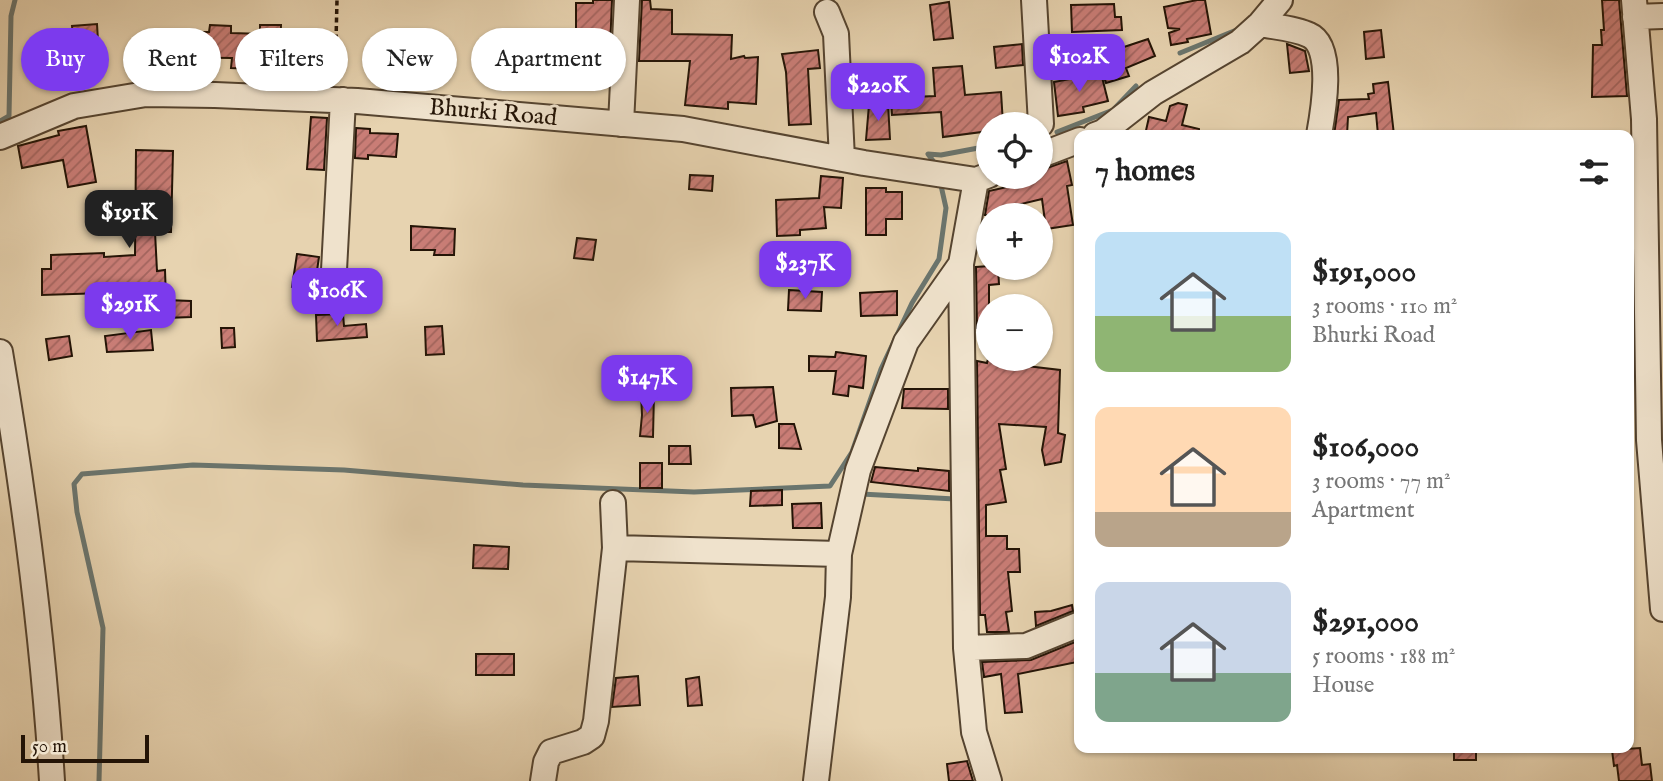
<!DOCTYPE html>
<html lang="en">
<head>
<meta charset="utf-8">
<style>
	:root { --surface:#fff; --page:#f2f2f2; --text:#222; --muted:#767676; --accent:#7c3aed }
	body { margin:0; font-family:"IM FELL English",serif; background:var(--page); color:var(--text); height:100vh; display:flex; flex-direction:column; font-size:26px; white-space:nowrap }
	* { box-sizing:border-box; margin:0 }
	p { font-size:23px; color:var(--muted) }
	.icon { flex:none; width:38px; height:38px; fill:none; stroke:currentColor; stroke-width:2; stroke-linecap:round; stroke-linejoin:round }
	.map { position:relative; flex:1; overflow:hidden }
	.details { position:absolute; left:1074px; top:130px; width:560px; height:623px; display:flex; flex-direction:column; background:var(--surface); border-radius:14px; box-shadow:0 2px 5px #0004 }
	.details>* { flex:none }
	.banner { position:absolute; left:21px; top:28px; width:665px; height:63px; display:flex; gap:14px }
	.fabs { position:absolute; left:976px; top:112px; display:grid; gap:14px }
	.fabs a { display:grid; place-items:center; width:77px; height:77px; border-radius:50%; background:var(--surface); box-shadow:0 2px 5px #0004; font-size:35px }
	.scale { position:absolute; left:21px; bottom:18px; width:128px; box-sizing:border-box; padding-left:7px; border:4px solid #241406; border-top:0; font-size:19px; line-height:24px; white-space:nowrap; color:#241406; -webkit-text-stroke:5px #efe2cc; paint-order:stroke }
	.price { position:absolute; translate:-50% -60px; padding:0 16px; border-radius:14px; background:var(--accent); color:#fff; font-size:23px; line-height:46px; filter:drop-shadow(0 2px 4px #0008) }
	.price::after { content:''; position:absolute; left:50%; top:42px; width:21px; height:16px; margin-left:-10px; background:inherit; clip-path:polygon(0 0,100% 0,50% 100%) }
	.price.current { background:#222; color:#fff }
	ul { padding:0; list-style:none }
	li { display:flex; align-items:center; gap:21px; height:175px; padding:0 21px }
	li span { display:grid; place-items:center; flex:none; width:196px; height:140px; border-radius:14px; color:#555 }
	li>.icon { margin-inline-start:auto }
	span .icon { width:84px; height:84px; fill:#fffc; stroke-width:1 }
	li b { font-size:30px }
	h2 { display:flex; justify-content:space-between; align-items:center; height:84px; padding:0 21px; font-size:30px }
	.pill { padding:0 24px; border-radius:32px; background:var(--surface); box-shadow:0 2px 5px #0004; font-size:24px; line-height:63px }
	.pill.current { background:var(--accent); color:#fff }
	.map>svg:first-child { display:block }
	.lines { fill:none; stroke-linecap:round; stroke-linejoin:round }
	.stream { stroke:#6a756e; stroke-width:5 }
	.building { fill:url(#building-hatch); stroke:#241406; stroke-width:2 }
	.minor-casing { stroke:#554430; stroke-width:28 }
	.path { stroke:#241406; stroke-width:3.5; stroke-dasharray:5 3.5; stroke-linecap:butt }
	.minor { stroke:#efe2cc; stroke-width:24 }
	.labels { text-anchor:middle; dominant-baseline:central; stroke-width:6; stroke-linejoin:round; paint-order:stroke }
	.street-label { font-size:24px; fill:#241406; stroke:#efe2cc }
</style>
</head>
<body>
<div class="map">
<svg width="1663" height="781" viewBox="0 0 1663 781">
	<defs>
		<pattern id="building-hatch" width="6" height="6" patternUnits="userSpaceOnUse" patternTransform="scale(1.75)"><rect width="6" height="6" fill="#c97d76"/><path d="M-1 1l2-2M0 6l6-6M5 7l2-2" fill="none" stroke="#a3655f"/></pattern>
	</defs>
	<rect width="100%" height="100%" fill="#e7d3b0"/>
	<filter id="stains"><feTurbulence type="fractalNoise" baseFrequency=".00286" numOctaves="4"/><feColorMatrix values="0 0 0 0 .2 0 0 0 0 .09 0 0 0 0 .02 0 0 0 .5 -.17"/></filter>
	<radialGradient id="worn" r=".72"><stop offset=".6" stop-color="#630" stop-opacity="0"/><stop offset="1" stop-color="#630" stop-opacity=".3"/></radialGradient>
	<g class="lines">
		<path class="stream" d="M1180,53L1239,29
			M0,121L9,116L11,16L15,0
			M1057,132L1113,110L1136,86
			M936,165L928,154L941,155L989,146
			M861,494L955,499
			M99,781L103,628L77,512L74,484L82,474L193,465L344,470L523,485L694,492L830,486L852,452L881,369L912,303L939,259L946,208L940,181"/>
	</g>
	<path class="building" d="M593,0H612L610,49L594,48V59H576V3H593Z
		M642,0H650L651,9L672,10V34L732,35L731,59L744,56L745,58L758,57L756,104L728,102V109L685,105L690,61H639Z
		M1197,0H1205L1211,34L1187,39L1188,42L1171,45L1169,33L1180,29L1168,28L1164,7Z
		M1602,0H1619L1627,96L1592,97L1593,45H1602L1601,30H1604Z
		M949,2L953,38L934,40L930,5Z
		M1114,4L1115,17H1121L1122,30L1072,32L1071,5Z
		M97,24L99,58H96L97,75L71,77L69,61H75L72,26Z
		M210,25L231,26V33L260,34V25H281L280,56H257L256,69L231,68L232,58L148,57L147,32H209Z
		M1381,30L1384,57L1366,59L1364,32Z
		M1148,39L1155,56L1126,68L1129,76L1106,83L1097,56Z
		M1022,44L1023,65L996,68L994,47Z
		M1287,44L1305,51L1309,71L1290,73Z
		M818,50L820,68L808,69L811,124L789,125L786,72L782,54Z
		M541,62H560L559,84H540Z
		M399,64L417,66L415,85L393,83L394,68L398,69Z
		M962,66L965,95L1001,92L1003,124H989V131L943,137L941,112L892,115L891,98L935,96L933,68Z
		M1101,73L1108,101L1083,107L1084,112L1058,116L1054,82Z
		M1388,82L1394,135H1378L1376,113L1348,117L1347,135H1334L1339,100L1369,99L1368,94L1374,93L1373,84Z
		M1178,103L1187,105L1182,125L1199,129V135H1145L1149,117L1166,121L1170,106Z
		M888,104L890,139L866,140L869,105Z
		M311,117L327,118L324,170L307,169Z
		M86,126L96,182L68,187L63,160L22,168L18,146L59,135L58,131Z
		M356,128L370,129V133L398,134L396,157L368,155V159L355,158Z
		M136,150L173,151L171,232H155L157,271L165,270L166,300L191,301V317L140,319L137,292L42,295V269H51V255L104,253V257L135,255Z
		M1067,161L1072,185L1067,186L1073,225L1046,229L1042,199L1009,207L1008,215H985L989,191L1007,187L1005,182L1026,177H1041V170Z
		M690,175L713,176L712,191L689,189Z
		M821,176L843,178L841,208L824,207L826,228L800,230V235L777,236L776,200L819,198Z
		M866,188H886V192H902V219H886V235H866Z
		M411,226L455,229L454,255H434L435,250H411Z
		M577,238L596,240L593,260L574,258Z
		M297,254L319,257L314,291L292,287Z
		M989,266V268H998L999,284L989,285V328H977L976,267Z
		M789,290L822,292L821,311L788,310Z
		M897,291V315L861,316L860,293Z
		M343,314L344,326L366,324L367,337L317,341L316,315Z
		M442,326L444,354L426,355L425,327Z
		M221,328H234L235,347L222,348Z
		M151,330L153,350L107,352L105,336Z
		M69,336L72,356L49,360L46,339Z
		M836,352L866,356L863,388L849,386L848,396L833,394L836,371H809V356L835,357Z
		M988,359H1009V364L1060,370L1058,433L1065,435L1061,462L1045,465L1042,450L1046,427L999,424L1006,469L1000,470L1006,502L986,505V536H1007V549H1019L1020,572H1008L1012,611L1006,612L1009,632H987L985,615H980L977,361L987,363Z
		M773,387L777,421L756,427L753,415L732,416L731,388Z
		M904,389H948V409L902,408Z
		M654,393L653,437L640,436L642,415L641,394Z
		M779,424H794L801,449L779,448Z
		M669,446H690L691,464H669Z
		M640,463H662V488H640Z
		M875,467L918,471V468L949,471V491L871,482Z
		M782,490V505L750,506L751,491Z
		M821,503L822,528H793L792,504Z
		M474,545L509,547L508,569L473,568Z
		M1072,605L1073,611L1036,626L1035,612L1051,611Z
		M1080,640V652L1075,653L1077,662L1018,674L1022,712L1005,713L1001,674L984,677L982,662L1031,660Z
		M476,654H514V675H476Z
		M638,676L640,705L612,707L616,678Z
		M699,677L702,705L688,706L686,679Z
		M1454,747H1476V760H1454Z
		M1640,748L1642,765L1650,764L1652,781H1619L1617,765L1614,766L1612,750Z
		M967,761L973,781H949L947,764Z"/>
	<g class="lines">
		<g class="minor-casing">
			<path id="minor" d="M1034,0L1041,124
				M1634,0L1644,119L1649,440L1663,609
				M827,12L836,34L842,159
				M1635,17L1663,16
				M1260,24C1275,27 1295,28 1309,35C1335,46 1323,113 1319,135
				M621,124L627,0
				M1095,135L1103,132L1153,93L1240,42L1260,24L1280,0
				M0,137L74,106L146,94L215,95L357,101L683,129L864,163L976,180L989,175
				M1041,155L1080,140
				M976,180L961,264L966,648L974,732L989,781
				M333,289L343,100
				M0,352C24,494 43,637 52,781
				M615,548L839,554
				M966,648L1026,646L1080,624
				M543,781L546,762L551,752L583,742L592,736L596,721L615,548L613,503
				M816,781L838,597L839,554L858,470L906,342L961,264"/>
		</g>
		<path class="path" d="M335,82L337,0"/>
		<use href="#minor" class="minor"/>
	</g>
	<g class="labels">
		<g class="street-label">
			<text transform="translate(493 113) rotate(5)">Bhurki Road</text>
		</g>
	</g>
	<rect width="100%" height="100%" filter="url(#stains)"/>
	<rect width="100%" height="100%" fill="url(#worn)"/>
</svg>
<div class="fabs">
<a><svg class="icon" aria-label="locate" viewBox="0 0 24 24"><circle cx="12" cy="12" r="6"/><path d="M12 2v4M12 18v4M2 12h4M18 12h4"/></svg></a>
<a>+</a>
<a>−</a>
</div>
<div class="scale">50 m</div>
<b class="price" style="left:1079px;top:94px">$102K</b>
<b class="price" style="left:878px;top:123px">$220K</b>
<b class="price current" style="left:129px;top:250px">$191K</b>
<b class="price" style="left:805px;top:301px">$237K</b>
<b class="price" style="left:337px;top:328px">$106K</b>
<b class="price" style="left:130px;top:342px">$291K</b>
<b class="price" style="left:647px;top:415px">$147K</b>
<div class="banner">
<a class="pill current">Buy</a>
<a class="pill">Rent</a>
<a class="pill">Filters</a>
<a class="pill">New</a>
<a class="pill">Apartment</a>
</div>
<section class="details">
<h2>7 homes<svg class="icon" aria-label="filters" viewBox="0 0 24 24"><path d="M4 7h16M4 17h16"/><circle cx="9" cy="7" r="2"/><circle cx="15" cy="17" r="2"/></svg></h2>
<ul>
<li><span style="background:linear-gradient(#bfe0f5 60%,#8fb573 0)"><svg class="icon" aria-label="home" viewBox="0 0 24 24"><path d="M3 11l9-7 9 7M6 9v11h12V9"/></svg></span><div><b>$191,000</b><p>3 rooms · 110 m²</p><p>Bhurki Road</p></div></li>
<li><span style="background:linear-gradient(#ffd9b3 75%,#b9a48a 0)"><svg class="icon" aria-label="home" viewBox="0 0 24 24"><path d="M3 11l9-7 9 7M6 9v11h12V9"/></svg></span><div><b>$106,000</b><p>3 rooms · 77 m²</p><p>Apartment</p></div></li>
<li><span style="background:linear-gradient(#c9d6e8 65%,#7fa58c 0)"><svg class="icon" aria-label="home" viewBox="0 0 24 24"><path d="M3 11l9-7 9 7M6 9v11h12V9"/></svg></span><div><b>$291,000</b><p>5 rooms · 188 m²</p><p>House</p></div></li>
</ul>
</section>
</div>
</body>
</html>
